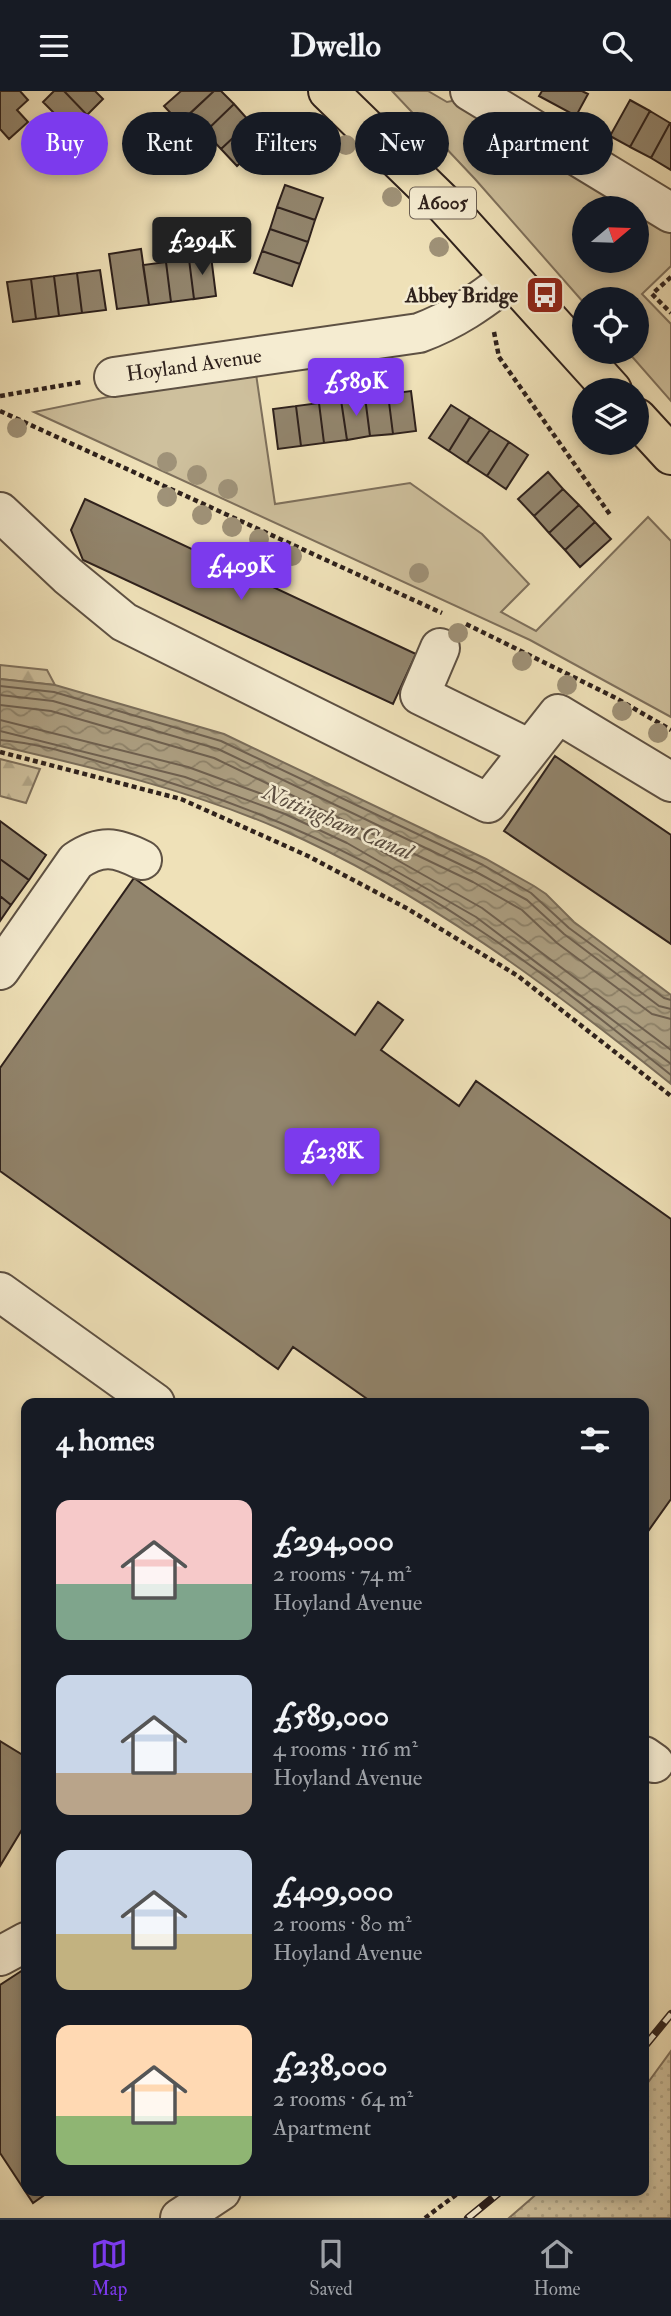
<!DOCTYPE html>
<html lang="en">
<head>
<meta charset="utf-8">
<style>
	:root { --surface:#171b24; --page:#242831; --text:#f1f3f6; --muted:#9ea1a6; --line:#363941; --accent:#7c3aed }
	body { margin:0; font-family:"IM FELL Double Pica",serif; background:var(--page); color:var(--text); height:100vh; display:flex; flex-direction:column; font-size:26px; white-space:nowrap }
	* { box-sizing:border-box; margin:0 }
	p { font-size:23px; color:var(--muted) }
	.icon { flex:none; width:38px; height:38px; fill:none; stroke:currentColor; stroke-width:2; stroke-linecap:round; stroke-linejoin:round }
	.map { position:relative; flex:1; overflow:hidden }
	.drawer { position:absolute; left:21px; top:1307px; width:628px; height:798px; display:flex; flex-direction:column; background:var(--surface); border-radius:14px; box-shadow:0 4px 10px #0003 }
	.drawer>* { flex:none }
	.hud { position:absolute; left:21px; top:21px; width:630px; height:63px; display:flex; gap:14px }
	.needle { width:46px; rotate:71deg }
	.buttons { position:absolute; left:572px; top:105px; display:grid; gap:14px }
	.buttons a { display:grid; place-items:center; width:77px; height:77px; border-radius:50%; background:var(--surface); box-shadow:0 4px 10px #0003; font-size:35px }
	.price { position:absolute; translate:-50% -60px; padding:0 16px; border-radius:7px; background:var(--accent); color:#fff; font-size:23px; line-height:46px; filter:drop-shadow(0 2px 4px #0008) }
	.price::after { content:''; position:absolute; left:50%; top:42px; width:21px; height:16px; margin-left:-10px; background:inherit; clip-path:polygon(0 0,100% 0,50% 100%) }
	.price.active { background:#222; color:#fff }
	ul { padding:0; list-style:none }
	li { display:flex; align-items:center; gap:21px; height:175px; padding:0 35px }
	li span { display:grid; place-items:center; flex:none; width:196px; height:140px; border-radius:14px; color:#555 }
	li>.icon { margin-inline-start:auto }
	span .icon { width:84px; height:84px; fill:#fffc; stroke-width:1 }
	li b { font-size:30px }
	h2 { display:flex; justify-content:space-between; align-items:center; height:84px; padding:0 35px; font-size:30px }
	.tag { padding:0 24px; border-radius:32px; background:var(--surface); box-shadow:0 4px 10px #0003; font-size:24px; line-height:63px }
	.tag.active { background:var(--accent); color:#fff }
	header { display:flex; justify-content:space-between; align-items:center; height:91px; padding:0 35px; background:var(--surface); font-size:32px; font-weight:700 }
	.menu { display:flex; justify-content:space-around; align-items:center; height:98px; border-top:2px solid var(--line); background:var(--surface); font-size:19px; color:var(--muted) }
	.menu a { display:grid; justify-items:center; gap:4px }
	.menu .active { color:var(--accent) }
	.map>svg:first-child { display:block }
	.green { fill:#cec09d; stroke:#7e705c; stroke-width:2 }
	.forest { fill:url(#forest-firs); stroke:#7e705c; stroke-width:2 }
	.park { fill:url(#park-dots); stroke:#7e705c; stroke-width:2 }
	.water { fill:url(#water-waves); stroke:#7a6d5a; stroke-width:2 }
	.lines { fill:none; stroke-linecap:round; stroke-linejoin:round }
	.shore { stroke:#6e6050; stroke-width:2 }
	.building { fill:#92856d; stroke:#2e211c; stroke-width:2 }
	.minor-casing { stroke:#5e5143; stroke-width:42 }
	.major-casing { stroke:#2e211c; stroke-width:42 }
	.path { stroke:#2e211c; stroke-width:4.5; stroke-dasharray:5 3.5; stroke-linecap:butt }
	.minor { stroke:#f5ecd1; stroke-width:38 }
	.major { stroke:#efe1b8; stroke-width:38 }
	.rail-casing { stroke:#2e211c; stroke-width:8 }
	.rail { stroke:#f5ecd1; stroke-width:5; stroke-dasharray:16; stroke-linecap:butt }
	.tree { fill:#9f9278 }
	.labels { text-anchor:middle; dominant-baseline:central; stroke-width:5; stroke-linejoin:round; paint-order:stroke }
	.shield { fill:#f5ecd1; stroke:#6a5e52; stroke-width:2 }
	.shield-label { font-size:19px; font-weight:bold; fill:#2e211c }
	.poi-label { font-size:21px; font-weight:bold; fill:#2e211c; stroke:#f5ecd1; text-anchor:end }
	.street-label { font-size:21px; fill:#2e211c; stroke:#f5ecd1 }
	.water-label { font-size:23px; font-style:italic; fill:#5a4d40; stroke:#f5ecd1 }
</style>
</head>
<body>
<header><svg class="icon" aria-label="menu" viewBox="0 0 24 24"><path d="M4 6h16M4 12h16M4 18h16"/></svg>Dwello<svg class="icon" aria-label="search" viewBox="0 0 24 24"><circle cx="10" cy="10" r="6"/><path d="M15 15l6 6"/></svg></header>
<div class="map">
<svg width="671" height="2127" viewBox="0 0 671 2127">
	<defs>
		<pattern id="forest-firs" width="22" height="20" patternUnits="userSpaceOnUse" patternTransform="scale(1.75)"><rect width="22" height="20" fill="#cec09d"/><path d="M5 1l3.5 6h-7zM16 11l3.5 6h-7z" fill="#b1a587"/></pattern>
		<pattern id="park-dots" width="8" height="8" patternUnits="userSpaceOnUse" patternTransform="scale(1.75)"><rect width="8" height="8" fill="#cec09d"/><path d="M2 2h.1M6 6h.1" fill="none" stroke="#b1a587" stroke-width="1.8" stroke-linecap="round"/></pattern>
		<pattern id="water-waves" width="16" height="10" patternUnits="userSpaceOnUse" patternTransform="scale(1.75)"><rect width="16" height="10" fill="#ada083"/><path d="M0 5q4-4 8 0t8 0" fill="none" stroke="#8d826a"/></pattern>
	</defs>
	<rect width="100%" height="100%" fill="#efe1b8"/>
	<filter id="stains"><feTurbulence type="fractalNoise" baseFrequency=".00286" numOctaves="4"/><feColorMatrix values="0 0 0 0 .2 0 0 0 0 .09 0 0 0 0 .02 0 0 0 .5 -.17"/></filter>
	<radialGradient id="worn" r=".72"><stop offset=".6" stop-color="#630" stop-opacity="0"/><stop offset="1" stop-color="#630" stop-opacity=".3"/></radialGradient>
	<path class="green" d="M392,0H428L447,11L457,9L637,117H584V170H637V118L671,138V175L642,203L671,233V310L628,261H637V208H584V212L475,88Z
		M255,276L275,413L410,392L482,443L529,493L501,521L536,540L648,426L671,450V626L530,549L34,321Z"/>
	<path class="forest" d="M0,574L47,579L55,594L0,588Z
		M0,668L40,678L26,712L0,705Z"/>
	<path class="park" d="M671,1960V2127H509L540,2100H644V1997Z"/>
	<path class="water" d="M0,588L55,594L224,643L486,768L534,795L546,803L574,831L671,904V993C549,895 424,801 280,738C190,699 95,677 0,655Z"/>
	<g class="lines">
		<path class="shore" d="M0,595L54,601L221,650L483,774L531,802L569,837L664,907L671,909
			M0,604L53,610L218,658L478,782L527,809L564,843L659,915L671,918
			M0,614L51,620L214,667L473,791L522,819L557,852L652,923L671,928
			M0,629L188,676L289,713L351,743L482,817L671,959
			M0,640L185,686L285,723L347,752L476,826L671,973
			M0,649C41,652 85,667 124,678C247,712 365,763 472,834C541,879 606,932 671,984"/>
	</g>
	<path class="building" d="M0,0H20L28,9L17,19L28,31L9,48L0,38Z
		M54,0H64L87,24L57,53L40,35L54,22L43,11Z
		M64,0H95L103,8L87,24Z
		M181,0H214L180,32L164,15Z
		M214,0H221L234,13L205,41L188,24Z
		M542,0H582L588,3L576,25L539,5Z
		M630,9L650,20L630,56L610,45Z
		M234,13L250,31L221,58L205,41Z
		M650,20L670,32L651,67L630,56Z
		M250,31L266,48L237,75L221,58Z
		M670,32H671V79L651,67Z
		M285,94L323,107L315,129L277,116Z
		M277,116L315,129L308,151L270,138Z
		M270,138L308,151L300,173L262,160Z
		M141,158L149,214L117,218L109,163Z
		M262,160L300,173L292,195L254,182Z
		M211,165L216,205L194,208L189,168Z
		M189,168L194,208L171,211L166,171Z
		M166,171L171,211L149,214L143,174Z
		M100,179L106,219L82,222L77,182Z
		M77,182L82,222L59,225L54,185Z
		M54,185L59,225L36,228L31,188Z
		M31,188L36,228L13,231L7,191Z
		M411,300L416,340L393,343L388,303Z
		M388,303L393,343L370,345L365,306Z
		M365,306L370,345L347,349L341,309Z
		M341,309L347,349L324,352L319,312Z
		M319,312L324,352L301,355L296,315Z
		M451,314L470,326L449,360L429,347Z
		M296,315L301,355L278,358L273,318Z
		M470,326L490,339L467,372L449,360Z
		M490,339L509,351L487,385L467,372Z
		M509,351L528,364L506,398L487,385Z
		M548,381L563,398L534,425L518,408Z
		M563,398L579,414L549,442L534,425Z
		M85,408L416,563L393,613L83,469L71,439Z
		M579,414L595,431L565,459L549,442Z
		M595,431L611,448L580,476L565,459Z
		M555,665L671,744V853L504,740Z
		M0,730L46,764L29,789L0,768Z
		M0,768L29,789L11,814L0,805Z
		M134,787L355,944L378,911L403,929L381,959L459,1015L476,990L671,1128V1408L644,1446V1312H373L293,1256L278,1278L0,1080V977Z
		M0,805L11,814L0,830Z
		M0,1650L26,1666V1732L0,1775Z
		M26,1877V2100H50L33,2112L0,2062V1894Z"/>
	<g class="lines">
		<g class="minor-casing">
			<path id="minor" d="M470,0L671,122
				M114,286L419,242C454,229 480,211 509,188
				M0,421L68,485L124,531L488,712L558,623L671,691
				M440,557L420,604L530,658
				M0,879L76,770C101,753 116,756 142,769
				M0,1201L155,1312
				M644,1665L654,1672
				M0,1865L26,1851
				M180,2127L221,2100"/>
		</g>
		<g class="major-casing">
			<path id="major" d="M328,0L445,114L612,299
				M637,327L671,364"/>
		</g>
		<path class="path" d="M671,186L652,203L671,222
			M494,241L499,266L611,425
			M0,305L82,291
			M0,320L442,522
			M466,533L616,607L671,639
			M0,661L181,708L308,765L408,818L518,885L671,1005
			M425,2127L461,2100"/>
		<use href="#minor" class="minor"/>
		<use href="#major" class="major"/>
		<g class="rail-casing">
			<path id="rail" d="M644,1956L671,1923
				M468,2127L501,2100"/>
		</g>
		<use href="#rail" class="rail"/>
	</g>
	<g class="tree">
		<circle cx="346" cy="54" r="10"/>
		<circle cx="392" cy="106" r="10"/>
		<circle cx="439" cy="156" r="10"/>
		<circle cx="17" cy="337" r="10"/>
		<circle cx="167" cy="371" r="10"/>
		<circle cx="197" cy="384" r="10"/>
		<circle cx="228" cy="398" r="10"/>
		<circle cx="167" cy="406" r="10"/>
		<circle cx="202" cy="424" r="10"/>
		<circle cx="232" cy="436" r="10"/>
		<circle cx="259" cy="448" r="10"/>
		<circle cx="292" cy="465" r="10"/>
		<circle cx="419" cy="482" r="10"/>
		<circle cx="458" cy="542" r="10"/>
		<circle cx="522" cy="570" r="10"/>
		<circle cx="567" cy="594" r="10"/>
		<circle cx="622" cy="620" r="10"/>
		<circle cx="658" cy="642" r="10"/>
	</g>
	<defs>
		<g id="bus-square" transform="scale(2.0125)"><rect x="-9" y="-9" width="18" height="18" rx="4" fill="#8f2418" stroke="#f5ecd1"/><path d="M-5-6H5V4H4V6H2V4H-2V6H-4V4H-5ZM-3.5-4V0h7V-4ZM-3.5 1.2v1.5H-2V1.2ZM2 1.2v1.5H3.5V1.2Z" fill="#fff"/></g>
	</defs>
	<g fill-rule="evenodd">
		<use href="#bus-square" x="545" y="204"/>
	</g>
	<g class="labels">
		<rect class="shield" x="410" y="96.5" width="66" height="31" rx="5"/>
		<g class="shield-label">
			<text x="443" y="112">A6005</text>
		</g>
		<g class="poi-label">
			<text x="518" y="204">Abbey Bridge</text>
		</g>
		<g class="street-label">
			<text transform="translate(194 274) rotate(-8)">Hoyland Avenue</text>
		</g>
		<g class="water-label">
			<text transform="translate(338 731) rotate(23)">Nottingham Canal</text>
		</g>
	</g>
	<rect width="100%" height="100%" filter="url(#stains)"/>
	<rect width="100%" height="100%" fill="url(#worn)"/>
</svg>
<div class="buttons">
<a><svg class="needle" viewBox="-14 -14 28 28"><path d="M0-13l5 13h-10z" fill="#e53935"/><path d="M0 13l5-13h-10z" fill="#9ea1a6"/></svg></a>
<a><svg class="icon" aria-label="locate" viewBox="0 0 24 24"><circle cx="12" cy="12" r="6"/><path d="M12 2v4M12 18v4M2 12h4M18 12h4"/></svg></a>
<a><svg class="icon" aria-label="layers" viewBox="0 0 24 24"><path d="M12 4l9 5-9 5-9-5zM3 14l9 5 9-5"/></svg></a>
</div>
<b class="price active" style="left:202px;top:186px">£294K</b>
<b class="price" style="left:356px;top:327px">£589K</b>
<b class="price" style="left:241px;top:511px">£409K</b>
<b class="price" style="left:332px;top:1097px">£238K</b>
<div class="hud">
<a class="tag active">Buy</a>
<a class="tag">Rent</a>
<a class="tag">Filters</a>
<a class="tag">New</a>
<a class="tag">Apartment</a>
</div>
<section class="drawer">
<h2>4 homes<svg class="icon" aria-label="filters" viewBox="0 0 24 24"><path d="M4 7h16M4 17h16"/><circle cx="9" cy="7" r="2"/><circle cx="15" cy="17" r="2"/></svg></h2>
<ul>
<li><span style="background:linear-gradient(#f6c9c9 60%,#7fa58c 0)"><svg class="icon" aria-label="home" viewBox="0 0 24 24"><path d="M3 11l9-7 9 7M6 9v11h12V9"/></svg></span><div><b>£294,000</b><p>2 rooms · 74 m²</p><p>Hoyland Avenue</p></div></li>
<li><span style="background:linear-gradient(#c9d6e8 70%,#b9a48a 0)"><svg class="icon" aria-label="home" viewBox="0 0 24 24"><path d="M3 11l9-7 9 7M6 9v11h12V9"/></svg></span><div><b>£589,000</b><p>4 rooms · 116 m²</p><p>Hoyland Avenue</p></div></li>
<li><span style="background:linear-gradient(#c9d6e8 60%,#c2b280 0)"><svg class="icon" aria-label="home" viewBox="0 0 24 24"><path d="M3 11l9-7 9 7M6 9v11h12V9"/></svg></span><div><b>£409,000</b><p>2 rooms · 80 m²</p><p>Hoyland Avenue</p></div></li>
<li><span style="background:linear-gradient(#ffd9b3 65%,#8fb573 0)"><svg class="icon" aria-label="home" viewBox="0 0 24 24"><path d="M3 11l9-7 9 7M6 9v11h12V9"/></svg></span><div><b>£238,000</b><p>2 rooms · 64 m²</p><p>Apartment</p></div></li>
</ul>
</section>
</div>
<nav class="menu">
<a class="active"><svg class="icon" aria-label="map" viewBox="0 0 24 24"><path d="M3 6l6-2 6 2 6-2v14l-6 2-6-2-6 2zM9 4v14M15 6v14"/></svg>Map</a>
<a><svg class="icon" aria-label="saved" viewBox="0 0 24 24"><path d="M7 4h10v16l-5-4-5 4z"/></svg>Saved</a>
<a><svg class="icon" aria-label="home" viewBox="0 0 24 24"><path d="M3 11l9-7 9 7M6 9v11h12V9"/></svg>Home</a>
</nav>
</body>
</html>
